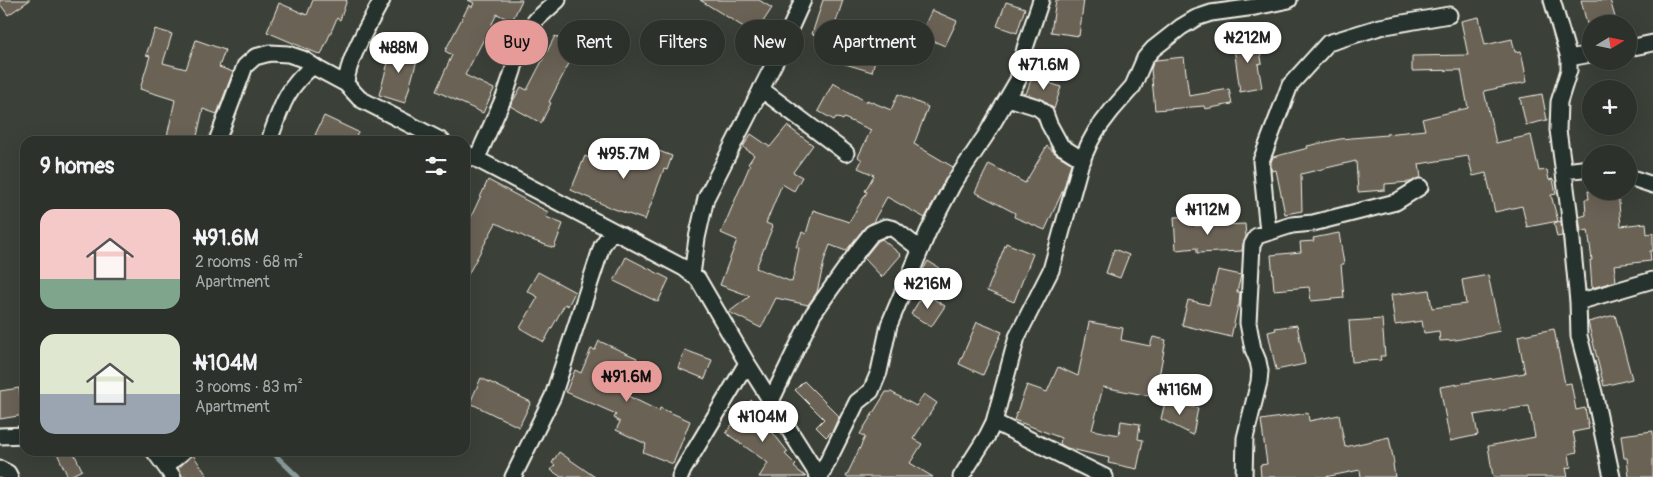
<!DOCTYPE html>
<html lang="en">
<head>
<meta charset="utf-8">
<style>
	:root { --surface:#2c312b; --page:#383d37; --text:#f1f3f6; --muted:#a6a9a9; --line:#484c47; --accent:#e69b98 }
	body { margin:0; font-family:Pangolin,sans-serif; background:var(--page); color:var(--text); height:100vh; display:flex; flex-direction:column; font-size:19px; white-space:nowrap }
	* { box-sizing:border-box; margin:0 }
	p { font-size:16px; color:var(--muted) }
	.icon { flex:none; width:28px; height:28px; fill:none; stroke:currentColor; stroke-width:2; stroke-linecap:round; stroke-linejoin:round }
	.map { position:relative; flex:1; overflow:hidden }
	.sheet { position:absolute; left:20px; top:136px; width:450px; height:320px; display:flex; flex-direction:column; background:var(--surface); border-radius:15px; box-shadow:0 5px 20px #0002,0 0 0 1px var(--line) }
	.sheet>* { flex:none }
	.guide { position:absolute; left:485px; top:20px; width:475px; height:45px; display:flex; gap:10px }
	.needle { width:32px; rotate:80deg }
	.buttons { position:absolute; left:1582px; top:15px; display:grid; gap:10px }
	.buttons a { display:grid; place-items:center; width:55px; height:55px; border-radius:50%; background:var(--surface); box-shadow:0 5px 20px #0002,0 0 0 1px var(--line); font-size:25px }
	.price { position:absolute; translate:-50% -42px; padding:0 11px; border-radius:18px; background:#fff; color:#222; font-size:16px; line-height:32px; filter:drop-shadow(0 1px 2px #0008) }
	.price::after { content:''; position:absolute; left:50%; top:30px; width:15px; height:11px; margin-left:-8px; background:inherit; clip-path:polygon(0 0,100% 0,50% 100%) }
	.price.active { background:var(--accent); color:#111 }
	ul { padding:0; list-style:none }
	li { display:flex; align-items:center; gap:15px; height:125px; padding:0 20px }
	li span { display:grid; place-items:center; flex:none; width:140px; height:100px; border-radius:15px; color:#555 }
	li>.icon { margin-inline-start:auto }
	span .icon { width:60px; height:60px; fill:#fffc; stroke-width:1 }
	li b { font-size:21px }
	h2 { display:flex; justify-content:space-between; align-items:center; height:60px; padding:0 20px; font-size:21px }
	.tag { padding:0 18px; border-radius:22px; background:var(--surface); box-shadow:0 5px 20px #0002,0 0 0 1px var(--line); font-size:18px; line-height:45px }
	.tag.active { background:var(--accent); color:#111 }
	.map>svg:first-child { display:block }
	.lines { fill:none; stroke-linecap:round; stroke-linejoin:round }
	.stream { stroke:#8c9e9e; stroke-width:5 }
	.building { fill:#6b6254; stroke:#f4f1e8 }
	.minor-casing { stroke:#f4f1e8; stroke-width:19 }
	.minor { stroke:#26332d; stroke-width:15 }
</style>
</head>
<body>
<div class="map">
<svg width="1653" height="477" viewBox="0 0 1653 477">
	<rect width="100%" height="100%" fill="#3b4139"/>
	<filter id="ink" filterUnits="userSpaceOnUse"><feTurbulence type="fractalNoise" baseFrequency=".02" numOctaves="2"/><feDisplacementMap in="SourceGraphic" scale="10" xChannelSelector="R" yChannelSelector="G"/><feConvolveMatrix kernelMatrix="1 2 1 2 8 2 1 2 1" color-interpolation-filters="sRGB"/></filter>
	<g filter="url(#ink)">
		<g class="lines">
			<path class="stream" d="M271,451L298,477"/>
		</g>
		<path class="building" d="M0,0H30L8,15L0,4Z
			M313,0H347L340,20L337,18L321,55L267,32L279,3L307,15Z
			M468,0H522L512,21L497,14L465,75L494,89L483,113L436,91L452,55L445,51L469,5L472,7L474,3Z
			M700,0H759L772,8L755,34Z
			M823,0H843L830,41L812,34Z
			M1056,0H1084L1079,36L1051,32Z
			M1581,0H1610L1617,24H1587Z
			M1006,2L1025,8L1017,33L997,26Z
			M932,10L957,21L945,46L920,35Z
			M1479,17L1485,45L1512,39L1515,52L1521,51L1527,82L1484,91L1496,143L1531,135L1539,171L1547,170L1549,180L1553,179L1556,194L1551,195L1558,221L1527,227L1522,206L1495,212L1486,173L1473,176L1468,156L1419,164L1421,178L1410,182L1385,184V190L1358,192L1356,161L1301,174L1302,211L1285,214L1276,170L1272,171L1271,169V162L1273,157L1308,148L1307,146L1340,139L1387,135L1386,134L1425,130L1422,119L1468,108L1461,70L1412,71V56L1468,55L1461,21Z
			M155,29L172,34L163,63L186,69L196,40L225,50L219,67L233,72L217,114L203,109L196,141H166L175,100L140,89L150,56L146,55Z
			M555,36L577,48L549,102L551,103L541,123L510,106L521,87L527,90Z
			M1247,38V40L1258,38L1262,63L1258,64L1262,88L1240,92L1233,40Z
			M849,40L878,48L872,72L842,63Z
			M393,45L419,53L405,103L379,95Z
			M1184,57L1189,96L1229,89L1232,104L1205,109L1204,106L1155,110L1151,69L1153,63L1156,60Z
			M1032,77L1061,87L1054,109L1042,99L1026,94Z
			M833,83L867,102V100L891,110L898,94L928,107L914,144L953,167L945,180L925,218L887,197L873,222L865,227L846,251L830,245L825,258L817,292L808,305L776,298L761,328L729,312L750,296L720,285L737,240L721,233L750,165L748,164L754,155L743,147L751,134L770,147L787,126L813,145L793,172L802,177L794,191L782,184L766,223L773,226L756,268L792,282L799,248L796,247L802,232L806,234L813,210L849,222L867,192L865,191L874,175L858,168L862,160L858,157L871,130L844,118L843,120L836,117L834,120L818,111Z
			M1542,94L1547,120L1526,125L1520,98Z
			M324,116L358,132L354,141H319L321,138L315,135Z
			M630,140L672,156L667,170L664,169L645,220L609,207L571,190L585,156L619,171Z
			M1047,146L1056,154L1071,163L1064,188L1045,230L1014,217L1015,213L975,192L989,164L1025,183Z
			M488,180L548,212L546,217L563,224L554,248L529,239L496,223L465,280V230Z
			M1588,191H1618L1621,226L1646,223L1647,234L1653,233V251H1650L1651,261L1614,265L1616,281L1592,288L1590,260H1592L1588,230L1581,232L1579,217L1586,215L1585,199H1589Z
			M1194,216L1195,226L1245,224L1246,237L1243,244L1242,251L1197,253V248L1176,250L1174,217Z
			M1561,221L1562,236L1557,237L1554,223Z
			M1339,233L1344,264H1341L1344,298L1311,301L1309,287L1274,290L1271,255L1301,252L1300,242L1314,241L1313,238Z
			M882,239L901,255L882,277L864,258L878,241Z
			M1006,243L1033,254L1014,302L987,291Z
			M1114,249L1129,255L1120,278L1106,273Z
			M626,257L669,279L658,302L614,281Z
			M928,261L939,268L931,282L920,275Z
			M1218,270L1241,275L1237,292H1240L1239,306H1238L1231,337L1182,325L1188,300L1209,305Z
			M538,272L575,292L568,306L565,304L544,342L520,328L538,297L527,291Z
			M1488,275L1500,331L1456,340L1440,341L1439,331L1424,333L1422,321L1395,325L1391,295L1429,290L1432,308L1466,304L1462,280Z
			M924,293L945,306L931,327L911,314Z
			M1615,315L1632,379L1604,386L1588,322Z
			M1382,319L1385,356H1380L1381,360L1352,362L1349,321Z
			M977,322L1002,332L983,375L959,364Z
			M1089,322L1123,328L1121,340L1150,346L1153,337L1166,340L1155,397L1103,387L1092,430L1119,435L1121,421L1140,424L1138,439L1143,440L1137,469L1108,463L1109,458L1067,448L1060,444L1061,438L1014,420L1027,385L1047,392L1058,367L1078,376Z
			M1297,325L1305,364L1276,370L1268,332L1276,330L1275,328Z
			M1554,329L1565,384L1571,383L1576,410L1585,408L1589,429L1573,432L1577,452L1569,454L1571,467L1566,468L1568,477H1493L1488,446L1535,437L1529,406L1474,415L1478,435L1450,441L1440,387L1525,373L1518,336Z
			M599,341L637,358L622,393L659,411L660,408L690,421L673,464L643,452L646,444L616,430L620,422L614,418L616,414L566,392L575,370L581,373L591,349L595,350Z
			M685,350L712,360L705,379L678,368Z
			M481,378L531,402L519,427L470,403Z
			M804,381L839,416L833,430L826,437L816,427L824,419L795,390Z
			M19,388L24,415L0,419V391Z
			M886,392H891L916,406L924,394L937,403L913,439L922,444L910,463L933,477H846L865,437L860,434Z
			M751,400L763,409L759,415L788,452L785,454L796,465L794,467L806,477H759L768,463L726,433L743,409L744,410Z
			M1165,402L1198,408L1193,435L1161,419Z
			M1308,413L1309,421L1339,415L1345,447L1389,437L1394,463L1393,464L1395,477H1361L1360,470L1325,477H1261L1260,465L1267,464L1261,420Z
			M1653,431V477H1629L1627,458H1624L1621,435Z
			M56,451H73L82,470L68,477Z
			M559,452L595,477H561L551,470L555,465L552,463Z
			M193,455L208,477H182L178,468Z"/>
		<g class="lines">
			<g class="minor-casing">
				<path id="minor" d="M1552,0L1569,58V70L1559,102L1558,130L1569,210L1578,302L1579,336L1594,393L1612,477
					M1629,48L1653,43
					M1569,58L1591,54
					M346,84C347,60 370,22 382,0
					M761,89L846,153
					M1008,98L1037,107L1045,113L1049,124L1061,146L1083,160
					M217,141L245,66L255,57L270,53L288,54L303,59L318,69L346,84L360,99L442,141
					M269,141C281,108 285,89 313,66
					M465,153L684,268L698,279L747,363L819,477
					M477,158L505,95L513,71L522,37L537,19L558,0
					M1564,171L1591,168
					M1629,177L1653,185
					M1268,232L1261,161L1290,85L1328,43L1380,27L1449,15
					M692,275L697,238L706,198L776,60L803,0
					M1578,302L1653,280
					M771,401L813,314L860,248L872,233L886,227L894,229L920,249
					M994,422L1105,477
					M0,436L25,435
					M154,451L173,477
					M166,466L184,451
					M0,469L8,473L10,477
					M513,477L553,396L602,246L612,231
					M680,477L683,470L747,363
					M820,477L857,402L871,391L879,372L889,325L928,232L953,184L986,135L1018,80L1025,48L1041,0
					M961,477L987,436L994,422L1017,337L1051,270L1081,162L1090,142L1096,131L1112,110L1133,86L1145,58L1153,49L1181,27L1196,18L1211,13L1255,7L1289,0
					M1244,477L1245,438L1259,382L1260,371L1258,361L1253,349L1248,323L1252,245L1257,236L1292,225L1313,223L1396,202L1420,187"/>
			</g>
			<use href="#minor" class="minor"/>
		</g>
	</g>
</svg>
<div class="buttons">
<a><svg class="needle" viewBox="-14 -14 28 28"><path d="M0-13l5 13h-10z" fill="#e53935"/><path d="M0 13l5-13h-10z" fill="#a6a9a9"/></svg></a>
<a>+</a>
<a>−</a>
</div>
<b class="price" style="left:1248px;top:64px">₦212M</b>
<b class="price" style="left:399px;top:74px">₦88M</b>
<b class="price" style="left:1044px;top:91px">₦71.6M</b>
<b class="price" style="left:624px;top:180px">₦95.7M</b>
<b class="price" style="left:1208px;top:236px">₦112M</b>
<b class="price" style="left:928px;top:310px">₦216M</b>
<b class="price active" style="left:627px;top:403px">₦91.6M</b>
<b class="price" style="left:1180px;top:416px">₦116M</b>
<b class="price" style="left:763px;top:443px">₦104M</b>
<div class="guide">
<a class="tag active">Buy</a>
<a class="tag">Rent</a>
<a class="tag">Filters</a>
<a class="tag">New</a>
<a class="tag">Apartment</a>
</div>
<section class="sheet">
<h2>9 homes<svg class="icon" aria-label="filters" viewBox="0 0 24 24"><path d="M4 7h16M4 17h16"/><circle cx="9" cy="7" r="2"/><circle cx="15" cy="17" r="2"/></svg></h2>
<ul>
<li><span style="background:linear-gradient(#f6c9c9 70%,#7fa58c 0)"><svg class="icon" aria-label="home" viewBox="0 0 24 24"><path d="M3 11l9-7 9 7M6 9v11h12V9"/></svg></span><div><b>₦91.6M</b><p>2 rooms · 68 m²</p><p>Apartment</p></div></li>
<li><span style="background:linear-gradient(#dfe7d0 60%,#9aa5b1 0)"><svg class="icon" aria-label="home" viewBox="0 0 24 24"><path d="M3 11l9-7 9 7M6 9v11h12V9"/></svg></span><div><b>₦104M</b><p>3 rooms · 83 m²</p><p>Apartment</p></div></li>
</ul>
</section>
</div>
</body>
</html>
